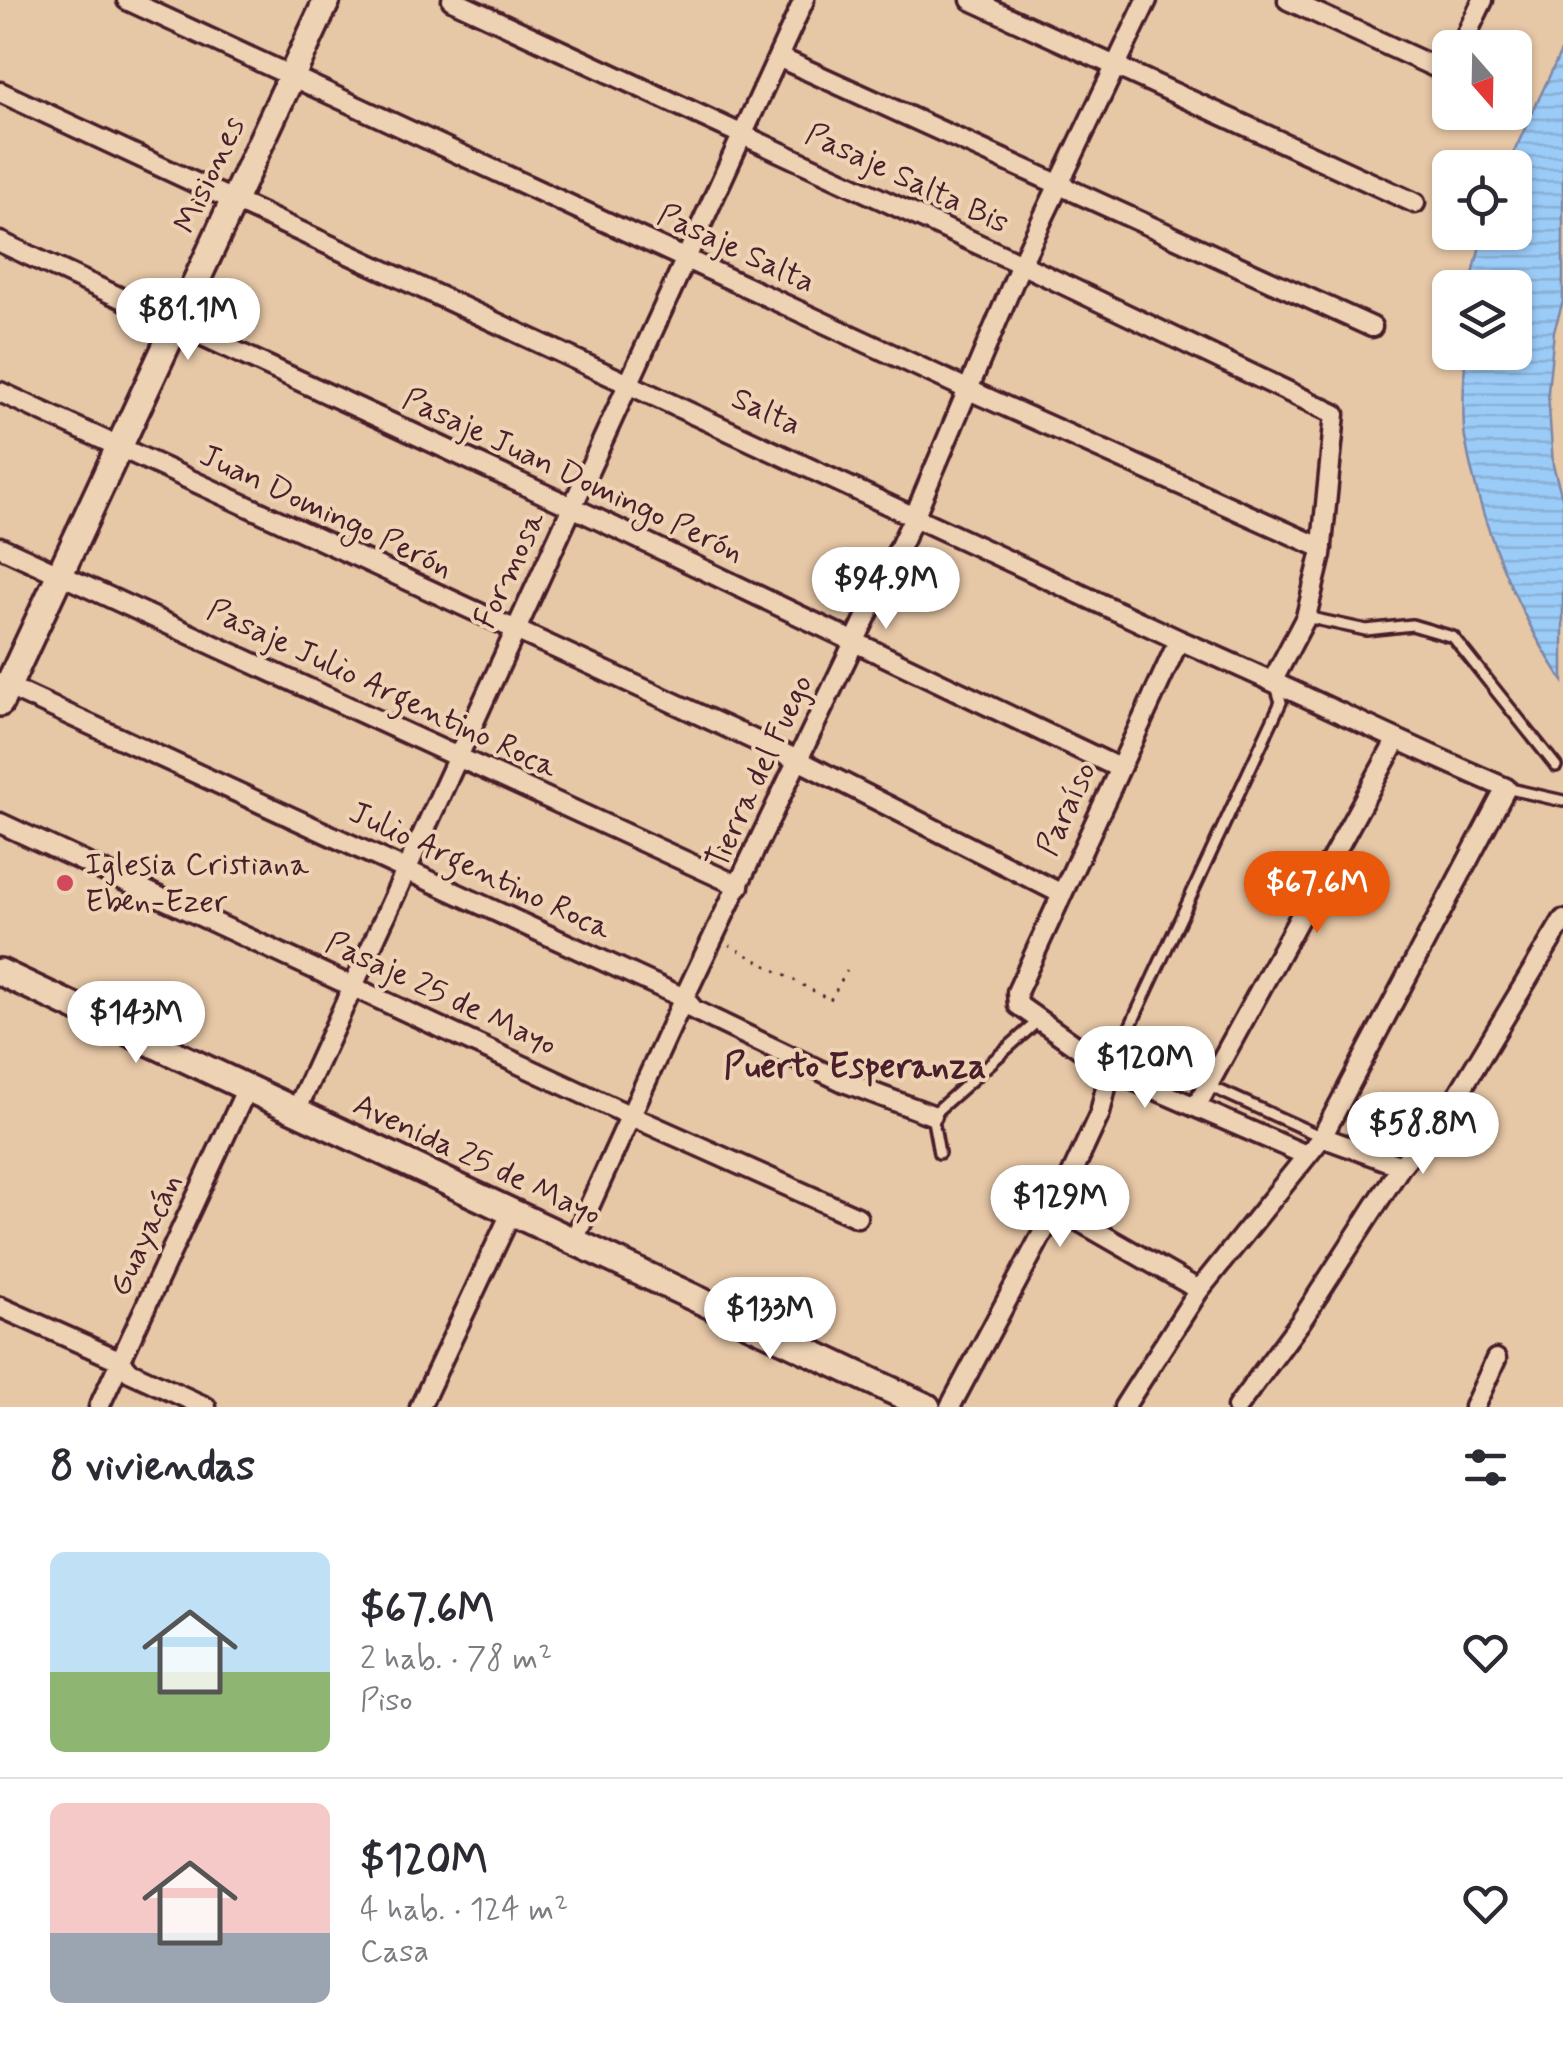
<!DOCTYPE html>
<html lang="es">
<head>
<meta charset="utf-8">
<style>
	:root { --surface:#fff; --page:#f2f2f3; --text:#2b2b33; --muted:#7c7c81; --line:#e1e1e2; --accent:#ea580c }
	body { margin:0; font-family:Mynerve,sans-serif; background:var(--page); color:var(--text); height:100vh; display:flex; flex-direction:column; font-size:38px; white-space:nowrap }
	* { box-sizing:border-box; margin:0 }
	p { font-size:32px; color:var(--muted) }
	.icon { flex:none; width:55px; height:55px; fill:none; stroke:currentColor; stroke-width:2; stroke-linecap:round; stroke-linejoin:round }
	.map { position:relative; height:1407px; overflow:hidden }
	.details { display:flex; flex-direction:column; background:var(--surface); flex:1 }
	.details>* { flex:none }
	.needle { width:65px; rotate:160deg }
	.controls { position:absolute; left:1432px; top:30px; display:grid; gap:20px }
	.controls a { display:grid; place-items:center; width:100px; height:100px; border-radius:15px; background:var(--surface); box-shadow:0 2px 8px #0004; font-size:50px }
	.price { position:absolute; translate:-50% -85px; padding:0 22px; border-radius:35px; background:#fff; color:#222; font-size:32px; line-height:65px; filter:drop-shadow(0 2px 5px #0008) }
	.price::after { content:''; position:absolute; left:50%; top:60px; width:30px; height:22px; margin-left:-15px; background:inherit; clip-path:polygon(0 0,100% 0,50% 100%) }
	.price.on { background:var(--accent); color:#fff }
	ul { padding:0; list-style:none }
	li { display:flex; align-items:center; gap:30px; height:250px; padding:0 50px }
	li+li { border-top:2px solid var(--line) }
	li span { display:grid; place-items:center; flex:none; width:280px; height:200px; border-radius:15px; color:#555 }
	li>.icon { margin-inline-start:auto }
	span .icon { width:120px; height:120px; fill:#fffc; stroke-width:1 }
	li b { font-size:42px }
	h2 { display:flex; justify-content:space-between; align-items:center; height:120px; padding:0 50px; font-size:42px }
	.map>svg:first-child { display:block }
	.water { fill:url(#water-rules); stroke:#7b86a5; stroke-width:2.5 }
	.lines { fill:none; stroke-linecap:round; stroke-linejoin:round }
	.lane-casing { stroke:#4a1f2b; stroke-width:16 }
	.street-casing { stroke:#4a1f2b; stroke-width:25 }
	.secondary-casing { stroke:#4a1f2b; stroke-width:32 }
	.path { stroke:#4a1f2b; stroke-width:2.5; stroke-dasharray:2.5 8; stroke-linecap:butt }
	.lane { stroke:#edd2b4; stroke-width:9 }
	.street { stroke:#edd2b4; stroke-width:18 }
	.secondary { stroke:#edd2b4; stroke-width:25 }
	.poi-dot { fill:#d1495b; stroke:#edd2b4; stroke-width:4 }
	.labels { text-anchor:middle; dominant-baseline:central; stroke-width:8; stroke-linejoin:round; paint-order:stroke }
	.street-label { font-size:32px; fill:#4a1f2b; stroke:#edd2b4 }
	.poi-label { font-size:32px; fill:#4a1f2b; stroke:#edd2b4; text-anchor:start }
	.neighbourhood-label { font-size:35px; font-weight:bold; fill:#4a1f2b; stroke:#edd2b4 }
</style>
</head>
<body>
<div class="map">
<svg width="1563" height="1407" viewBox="0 0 1563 1407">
	<defs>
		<pattern id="water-rules" width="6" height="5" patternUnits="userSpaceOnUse" patternTransform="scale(2.5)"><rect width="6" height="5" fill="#9bcbf7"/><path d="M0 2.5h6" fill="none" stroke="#87aed4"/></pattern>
	</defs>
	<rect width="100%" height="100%" fill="#e6c7a6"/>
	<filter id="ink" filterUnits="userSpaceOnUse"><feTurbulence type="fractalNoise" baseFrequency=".01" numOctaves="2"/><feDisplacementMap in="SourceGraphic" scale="20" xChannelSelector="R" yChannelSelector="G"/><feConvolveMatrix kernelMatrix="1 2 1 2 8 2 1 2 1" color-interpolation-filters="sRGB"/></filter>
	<g filter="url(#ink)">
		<path class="water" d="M1563,47V301L1554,331L1548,392L1553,465L1563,501V681C1515,609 1480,523 1465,438C1461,411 1465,380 1465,353L1515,352V288L1470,287L1483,233L1515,232V168L1507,167Z"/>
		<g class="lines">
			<g class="lane-casing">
				<path id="lane" d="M1306,617L1366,630L1412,625L1453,637L1556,766
					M1506,788L1563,801
					M1121,1046L1322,1137
					M1110,1070L1281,702L1276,686
					M939,1153L932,1115L1038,1021"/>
			</g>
			<g class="street-casing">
				<path id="street" d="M127,0L969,390L1322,548
					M452,0L1021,264L1335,414L1321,555L1306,617L1273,680
					M971,0L1415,203
					M1288,0L1448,73L1450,69
					M1460,48L1483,0
					M778,57L1372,327
					M0,92L1179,640C1289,687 1396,741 1506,788L1322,1137L1199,1290L1124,1407
					M0,242L572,507L1119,768
					M0,392L800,761L1060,893
					M0,547L739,886
					M1179,640L1017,992L1018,1005L1110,1070L1306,1155
					M0,683L684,998L694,1010L844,1082L932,1115
					M0,823L631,1116L857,1217
					M1196,1107L1396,741
					M296,1111L804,0
					M1322,1137L1401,1166
					M1056,1208L1199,1290
					M574,1240L684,998L915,515L1021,264L1147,0
					M0,1307L121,1361L130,1372L206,1407
					M99,1407L247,1088
					M420,1407L512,1211
					M950,1407L1056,1208L1100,1113L1110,1070
					M1237,1407L1301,1321L1401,1166L1456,1098L1563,920
					M1474,1407L1496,1359"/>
			</g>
			<g class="secondary-casing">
				<path id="secondary" d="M0,703L327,0
					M0,972L927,1407"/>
			</g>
			<path class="path" d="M729,945L830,1000L847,971"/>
			<use href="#lane" class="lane"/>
			<use href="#street" class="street"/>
			<use href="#secondary" class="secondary"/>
		</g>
	</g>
	<circle class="poi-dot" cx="65" cy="883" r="10"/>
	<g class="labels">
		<g class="street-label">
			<text transform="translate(210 175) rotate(-65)">Misiones</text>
			<text transform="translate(907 179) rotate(25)">Pasaje Salta Bis</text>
			<text transform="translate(736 249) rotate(25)">Pasaje Salta</text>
			<text transform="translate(766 412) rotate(25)">Salta</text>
			<text transform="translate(573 476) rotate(25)">Pasaje Juan Domingo Perón</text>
			<text transform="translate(326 512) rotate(25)">Juan Domingo Perón</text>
			<text transform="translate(510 570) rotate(-65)">Formosa</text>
			<text transform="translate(382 689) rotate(25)">Pasaje Julio Argentino Roca</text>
			<text transform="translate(760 772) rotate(-65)">Tierra del Fuego</text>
			<text transform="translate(1067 809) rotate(-65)">Paraíso</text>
			<text transform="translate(480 871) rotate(25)">Julio Argentino Roca</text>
			<text transform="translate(441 994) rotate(25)">Pasaje 25 de Mayo</text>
			<text transform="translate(477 1160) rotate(25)">Avenida 25 de Mayo</text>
			<text transform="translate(146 1235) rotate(-65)">Guayacán</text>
		</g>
		<g class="poi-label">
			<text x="85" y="865">Iglesia Cristiana<tspan x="85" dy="37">Eben-Ezer</tspan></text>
		</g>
		<g class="neighbourhood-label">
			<text x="855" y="1067">Puerto Esperanza</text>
		</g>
	</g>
</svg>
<div class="controls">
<a><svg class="needle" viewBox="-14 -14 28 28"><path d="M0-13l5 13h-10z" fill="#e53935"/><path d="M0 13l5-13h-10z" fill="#7c7c81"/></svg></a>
<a><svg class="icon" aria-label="locate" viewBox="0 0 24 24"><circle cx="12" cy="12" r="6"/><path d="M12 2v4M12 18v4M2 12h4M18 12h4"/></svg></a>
<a><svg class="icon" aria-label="layers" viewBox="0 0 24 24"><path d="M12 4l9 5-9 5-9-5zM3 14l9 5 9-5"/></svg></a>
</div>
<b class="price" style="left:188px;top:363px">$81.1M</b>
<b class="price" style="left:886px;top:632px">$94.9M</b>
<b class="price on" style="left:1317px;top:936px">$67.6M</b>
<b class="price" style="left:136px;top:1066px">$143M</b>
<b class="price" style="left:1145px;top:1111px">$120M</b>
<b class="price" style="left:1423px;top:1177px">$58.8M</b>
<b class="price" style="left:1060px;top:1250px">$129M</b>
<b class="price" style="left:770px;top:1362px">$133M</b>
</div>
<section class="details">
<h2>8 viviendas<svg class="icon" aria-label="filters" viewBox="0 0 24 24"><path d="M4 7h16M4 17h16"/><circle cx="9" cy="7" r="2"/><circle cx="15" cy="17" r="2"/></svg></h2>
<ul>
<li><span style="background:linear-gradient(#bfe0f5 60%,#8fb573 0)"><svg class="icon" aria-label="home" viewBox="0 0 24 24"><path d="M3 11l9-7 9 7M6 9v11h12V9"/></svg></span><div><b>$67.6M</b><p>2 hab. · 78 m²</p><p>Piso</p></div><svg class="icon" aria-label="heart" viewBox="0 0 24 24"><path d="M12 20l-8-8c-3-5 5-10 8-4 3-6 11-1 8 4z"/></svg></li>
<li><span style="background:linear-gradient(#f6c9c9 65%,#9aa5b1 0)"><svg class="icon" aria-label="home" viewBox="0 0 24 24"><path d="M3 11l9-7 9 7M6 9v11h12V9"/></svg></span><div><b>$120M</b><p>4 hab. · 124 m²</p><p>Casa</p></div><svg class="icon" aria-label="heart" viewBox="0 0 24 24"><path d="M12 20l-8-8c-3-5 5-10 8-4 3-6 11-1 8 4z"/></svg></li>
</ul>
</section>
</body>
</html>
